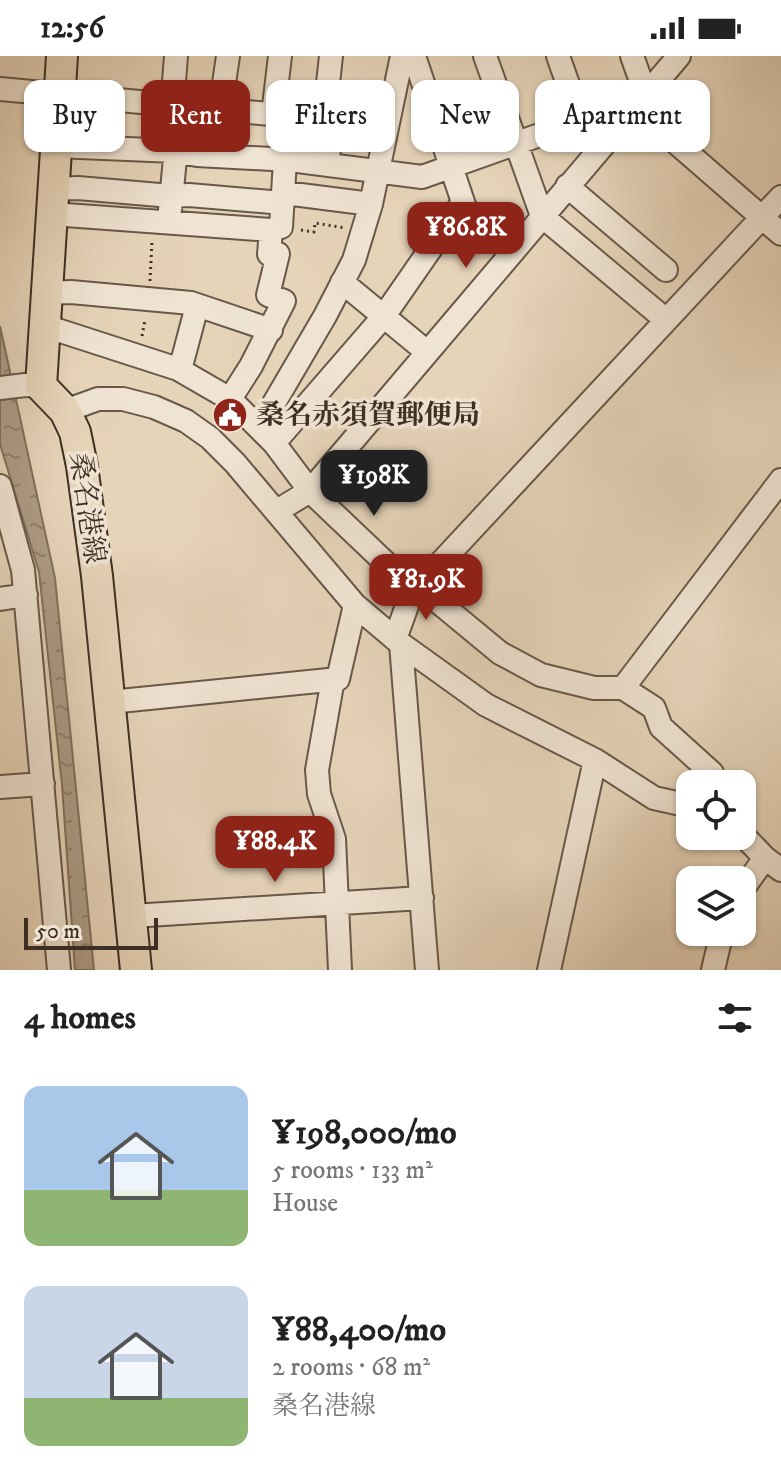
<!DOCTYPE html>
<html lang="en">
<head>
<meta charset="utf-8">
<style>
	:root { --surface:#fff; --page:#f2f2f2; --text:#222; --muted:#767676; --accent:#8f2418 }
	body { margin:0; font-family:"IM FELL DW Pica","Noto Serif JP",serif; background:var(--page); color:var(--text); height:100vh; display:flex; flex-direction:column; font-size:30px; white-space:nowrap }
	* { box-sizing:border-box; margin:0 }
	p { font-size:26px; color:var(--muted) }
	.icon { flex:none; width:44px; height:44px; fill:none; stroke:currentColor; stroke-width:2; stroke-linecap:round; stroke-linejoin:round }
	.map { position:relative; height:914px; overflow:hidden }
	.sheet { display:flex; flex-direction:column; background:var(--surface); flex:1 }
	.sheet>* { flex:none }
	.top-card { position:absolute; left:24px; top:24px; width:734px; height:72px; display:flex; gap:16px }
	.buttons { position:absolute; left:676px; top:714px; display:grid; gap:16px }
	.buttons a { display:grid; place-items:center; width:80px; height:80px; border-radius:16px; background:var(--surface); box-shadow:0 2px 6px #0004; font-size:40px }
	.scale { position:absolute; left:24px; bottom:20px; width:134px; box-sizing:border-box; padding-left:8px; border:4px solid #3e2f24; border-top:0; font-size:22px; line-height:28px; white-space:nowrap; color:#3e2f24; -webkit-text-stroke:6px #efe3d2; paint-order:stroke }
	.price { position:absolute; translate:-50% -68px; padding:0 18px; border-radius:16px; background:var(--accent); color:#fff; font-size:26px; line-height:52px; filter:drop-shadow(0 2px 4px #0008) }
	.price::after { content:''; position:absolute; left:50%; top:48px; width:24px; height:18px; margin-left:-12px; background:inherit; clip-path:polygon(0 0,100% 0,50% 100%) }
	.price.current { background:#222; color:#fff }
	ul { padding:0; list-style:none }
	li { display:flex; align-items:center; gap:24px; height:200px; padding:0 24px }
	li span { display:grid; place-items:center; flex:none; width:224px; height:160px; border-radius:16px; color:#555 }
	li>.icon { margin-inline-start:auto }
	span .icon { width:96px; height:96px; fill:#fffc; stroke-width:1 }
	li b { font-size:34px }
	h2 { display:flex; justify-content:space-between; align-items:center; height:96px; padding:0 24px; font-size:34px }
	.chip { padding:0 28px; border-radius:16px; background:var(--surface); box-shadow:0 2px 6px #0004; font-size:28px; line-height:72px }
	.chip.current { background:var(--accent); color:#fff }
	.status { display:flex; justify-content:space-between; align-items:center; height:56px; padding:0 40px; background:var(--surface); direction:ltr }
	.status svg { height:22px; fill:currentColor }
	.map>svg:first-child { display:block }
	.water { fill:url(#water-ripples); stroke:#81705f; stroke-width:2 }
	.lines { fill:none; stroke-linecap:round; stroke-linejoin:round }
	.minor-casing { stroke:#685849; stroke-width:26 }
	.major-casing { stroke:#3e2f24; stroke-width:34 }
	.path { stroke:#3e2f24; stroke-width:3; stroke-dasharray:2 4; stroke-linecap:butt }
	.minor { stroke:#efe3d2; stroke-width:22 }
	.major { stroke:#e6d4b9; stroke-width:30 }
	.labels { text-anchor:middle; dominant-baseline:central; stroke-width:7; stroke-linejoin:round; paint-order:stroke }
	.poi-label { font-size:28px; font-weight:bold; fill:#3e2f24; stroke:#efe3d2; text-anchor:start }
	.street-label { font-size:28px; fill:#3e2f24; stroke:#efe3d2 }
</style>
</head>
<body>
<div class="status"><b>12:56</b><svg viewBox="0 0 49 12"><path d="M0 12V9h3v3zM5 12V6h3v6zM10 12V3h3v9zM15 12V0h3v12zM26 1h20v11H26zM47 4h2v5h-2z"/></svg></div>
<div class="map">
<svg width="781" height="914" viewBox="0 0 781 914">
	<defs>
		<pattern id="water-ripples" width="26" height="14" patternUnits="userSpaceOnUse" patternTransform="scale(2)"><rect width="26" height="14" fill="#ad9c86"/><path d="M2 4q2-2 4 0t4 0M15 11q2-2 4 0t4 0" fill="none" stroke="#8e806d"/></pattern>
	</defs>
	<rect width="100%" height="100%" fill="#e6d4b9"/>
	<filter id="stains"><feTurbulence type="fractalNoise" baseFrequency=".0025" numOctaves="4"/><feColorMatrix values="0 0 0 0 .2 0 0 0 0 .09 0 0 0 0 .02 0 0 0 .5 -.17"/></filter>
	<radialGradient id="worn" r=".72"><stop offset=".6" stop-color="#630" stop-opacity="0"/><stop offset="1" stop-color="#630" stop-opacity=".3"/></radialGradient>
	<path class="water" d="M0,270L55,522L94,914H75L62,729L39,516L0,388Z"/>
	<g class="lines">
		<g class="minor-casing">
			<path id="minor" d="M485,0L542,160L666,264
				M558,0L581,65
				M632,0L646,39
				M0,33L324,63L386,74
				M172,51L176,0
				M220,55L228,0
				M273,59L280,0
				M324,63L331,0
				M56,90L175,95L197,99L290,104L422,121L601,57L635,51L781,178
				M327,108L333,65
				M567,130L666,214
				M53,133L78,132L171,140L189,139L283,147
				M285,137L371,148
				M463,146L465,152L512,195
				M170,154L180,51
				M52,158L271,174L281,171L285,104
				M342,226L427,296
				M48,237L71,236L191,247L271,274
				M45,270L178,313L230,343L274,387L310,435L413,533L419,530L500,597L541,619L594,632H623L654,652L661,671L712,717L714,728
				M180,314L197,250
				M0,332L25,329L41,330
				M230,343L251,310L284,245L268,239L278,198H269L271,174
				M65,355L98,343H123L154,351L186,365L210,382L235,407L355,549L401,588L486,649L595,704L654,742L690,750
				M260,371L325,260L354,204L371,148L402,0
				M274,387L384,260L463,146L414,0
				M0,430L23,514L59,914
				M277,455L310,435L679,0
				M419,530L781,141
				M0,543L26,539
				M395,583L413,533
				M401,588L427,914
				M333,623L317,714L319,738L334,783L340,914
				M623,632L781,424
				M110,646L338,623L355,549
				M0,731L43,728
				M742,778L765,802L781,814
				M742,834L765,802
				M132,860L422,842
				M549,914L595,704
				M713,914L722,876"/>
		</g>
		<g class="major-casing">
			<path id="major" d="M62,0L41,330L65,355L75,376L82,410L97,520L136,914"/>
		</g>
		<path class="path" d="M301,174L314,176L315,167L345,172
			M150,225L152,185
			M142,280L145,264"/>
		<use href="#minor" class="minor"/>
		<use href="#major" class="major"/>
	</g>
	<defs>
		<g id="civic-disc" transform="scale(1.8)"><circle r="9.5" fill="#8f2418" stroke="#efe3d2"/><path d="M-.6-6.5H3V-4.5H.6V-3L4-1V1h2V6H-6V1h2V-1L-.6-3ZM-1.2 2.5V6h2.4V2.5Z" fill="#fff"/></g>
	</defs>
	<g fill-rule="evenodd">
		<use href="#civic-disc" x="230" y="359"/>
	</g>
	<g class="labels">
		<g class="poi-label">
			<text x="256" y="359">桑名赤須賀郵便局</text>
		</g>
		<g class="street-label">
			<text transform="translate(87 452) rotate(82)">桑名港線</text>
		</g>
	</g>
	<rect width="100%" height="100%" filter="url(#stains)"/>
	<rect width="100%" height="100%" fill="url(#worn)"/>
</svg>
<div class="buttons">
<a><svg class="icon" aria-label="locate" viewBox="0 0 24 24"><circle cx="12" cy="12" r="6"/><path d="M12 2v4M12 18v4M2 12h4M18 12h4"/></svg></a>
<a><svg class="icon" aria-label="layers" viewBox="0 0 24 24"><path d="M12 4l9 5-9 5-9-5zM3 14l9 5 9-5"/></svg></a>
</div>
<div class="scale">50 m</div>
<b class="price" style="left:466px;top:214px">¥86.8K</b>
<b class="price current" style="left:374px;top:462px">¥198K</b>
<b class="price" style="left:426px;top:566px">¥81.9K</b>
<b class="price" style="left:275px;top:828px">¥88.4K</b>
<div class="top-card">
<a class="chip">Buy</a>
<a class="chip current">Rent</a>
<a class="chip">Filters</a>
<a class="chip">New</a>
<a class="chip">Apartment</a>
</div>
</div>
<section class="sheet">
<h2>4 homes<svg class="icon" aria-label="filters" viewBox="0 0 24 24"><path d="M4 7h16M4 17h16"/><circle cx="9" cy="7" r="2"/><circle cx="15" cy="17" r="2"/></svg></h2>
<ul>
<li><span style="background:linear-gradient(#a9c7e8 65%,#8fb573 0)"><svg class="icon" aria-label="home" viewBox="0 0 24 24"><path d="M3 11l9-7 9 7M6 9v11h12V9"/></svg></span><div><b>¥198,000/mo</b><p>5 rooms · 133 m²</p><p>House</p></div></li>
<li><span style="background:linear-gradient(#c9d6e8 70%,#8fb573 0)"><svg class="icon" aria-label="home" viewBox="0 0 24 24"><path d="M3 11l9-7 9 7M6 9v11h12V9"/></svg></span><div><b>¥88,400/mo</b><p>2 rooms · 68 m²</p><p>桑名港線</p></div></li>
</ul>
</section>
</body>
</html>
